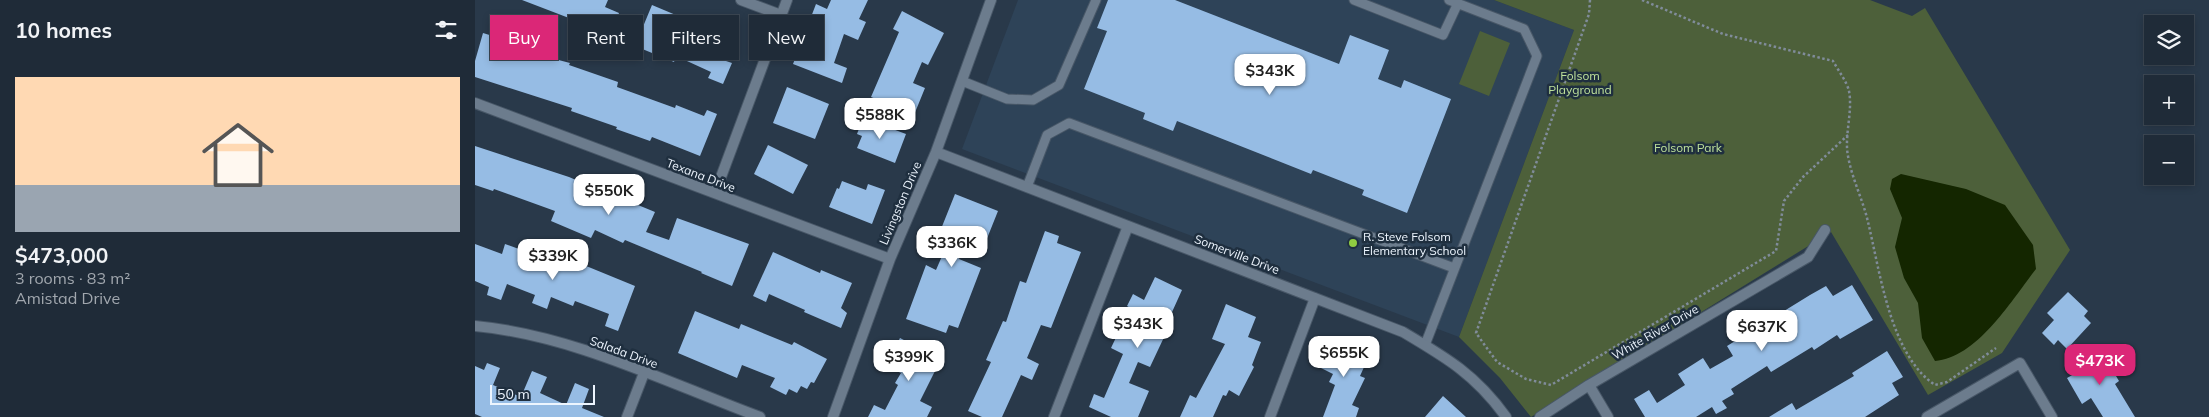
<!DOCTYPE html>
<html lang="en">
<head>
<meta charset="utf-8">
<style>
	:root { --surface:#1f2b38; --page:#2c3743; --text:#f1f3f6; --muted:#a1a7ae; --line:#3c4753; --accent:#db2777 }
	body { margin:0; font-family:Mulish,sans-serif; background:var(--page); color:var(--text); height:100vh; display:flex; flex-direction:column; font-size:19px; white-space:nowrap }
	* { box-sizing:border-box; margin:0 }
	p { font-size:16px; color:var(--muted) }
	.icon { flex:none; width:28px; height:28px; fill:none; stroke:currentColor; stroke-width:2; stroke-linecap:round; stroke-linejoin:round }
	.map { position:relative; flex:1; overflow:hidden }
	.drawer { display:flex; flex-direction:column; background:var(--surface); width:475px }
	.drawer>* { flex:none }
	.hud { position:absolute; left:15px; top:15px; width:475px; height:45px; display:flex; gap:10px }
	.buttons { position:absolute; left:1669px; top:15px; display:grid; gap:10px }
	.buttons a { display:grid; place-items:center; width:50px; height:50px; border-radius:0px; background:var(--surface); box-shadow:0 2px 8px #0003,0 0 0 1px var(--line); font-size:25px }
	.scale { position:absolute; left:15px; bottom:12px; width:105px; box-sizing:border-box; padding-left:5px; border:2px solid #edf5fe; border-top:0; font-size:14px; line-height:18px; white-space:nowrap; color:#edf5fe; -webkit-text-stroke:4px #1f2f3f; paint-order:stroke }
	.price { position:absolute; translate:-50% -42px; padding:0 11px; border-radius:10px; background:#fff; color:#222; font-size:16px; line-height:32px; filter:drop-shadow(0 1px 2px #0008) }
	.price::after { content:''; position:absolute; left:50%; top:30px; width:15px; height:11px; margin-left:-8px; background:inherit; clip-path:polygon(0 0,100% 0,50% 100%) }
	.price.selected { background:var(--accent); color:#fff }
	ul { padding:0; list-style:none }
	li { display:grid; align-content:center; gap:10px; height:265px; padding:0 15px }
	li span { display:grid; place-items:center; height:155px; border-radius:0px; color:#555 }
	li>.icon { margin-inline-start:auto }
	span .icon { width:90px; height:90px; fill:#fffc; stroke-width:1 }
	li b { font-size:21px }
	h2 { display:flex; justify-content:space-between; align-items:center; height:60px; padding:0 15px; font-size:21px }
	.chip { padding:0 18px; border-radius:0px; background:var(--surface); box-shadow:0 2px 8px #0003,0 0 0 1px var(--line); font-size:18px; line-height:45px }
	.chip.selected { background:var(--accent); color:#fff }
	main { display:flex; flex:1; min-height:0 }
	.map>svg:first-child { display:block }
	.built { fill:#2e4358 }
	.green { fill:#4d603a }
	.water { fill:#142600 }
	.building { fill:#96bce4 }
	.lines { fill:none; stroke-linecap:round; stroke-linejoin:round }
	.service-casing { stroke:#485767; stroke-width:11 }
	.minor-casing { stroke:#485767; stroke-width:12 }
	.path { stroke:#808c9a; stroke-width:2.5; stroke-dasharray:2.5 2.5; stroke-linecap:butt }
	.service { stroke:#6c7c8d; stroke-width:9 }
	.minor { stroke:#6c7c8d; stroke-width:10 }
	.poi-dot { fill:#90cd41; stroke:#1f2f3f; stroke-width:2 }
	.labels { text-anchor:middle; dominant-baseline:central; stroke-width:5; stroke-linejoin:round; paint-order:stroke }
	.park-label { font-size:12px; fill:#bde09a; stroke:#1f2f3f }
	.street-label { font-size:12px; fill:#edf5fe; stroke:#1f2f3f }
	.poi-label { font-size:12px; fill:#edf5fe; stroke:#1f2f3f; text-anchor:start }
</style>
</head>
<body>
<main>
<section class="drawer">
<h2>10 homes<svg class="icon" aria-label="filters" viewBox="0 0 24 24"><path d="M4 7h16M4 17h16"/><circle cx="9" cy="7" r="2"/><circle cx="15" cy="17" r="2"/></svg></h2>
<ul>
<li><span style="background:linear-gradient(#ffd9b3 70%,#9aa5b1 0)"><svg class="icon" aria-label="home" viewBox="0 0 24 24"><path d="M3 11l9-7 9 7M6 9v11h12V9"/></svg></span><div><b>$473,000</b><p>3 rooms · 83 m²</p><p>Amistad Drive</p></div></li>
</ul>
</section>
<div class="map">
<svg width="1734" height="417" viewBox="0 0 1734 417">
	<rect width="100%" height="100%" fill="#29394a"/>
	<path class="built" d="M543,0H1019L1099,30L984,337L487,149Z"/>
	<path class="green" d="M1019,0H1395L1437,16L1450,8L1595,250L1527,353L1453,395L1356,232L1056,417L1025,378L984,337L1099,30Z
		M1005,31L1035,43L1014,96L984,84Z"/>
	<path class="water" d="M1426,174L1491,189L1530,205L1558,245L1561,269C1537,300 1502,358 1460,361L1447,338L1443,303L1429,278L1420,247L1427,218L1415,189L1417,179Z"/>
	<path class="building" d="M47,0H133L130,7L144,13L134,40L105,28L107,23Z
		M356,0H393L384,19L391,22L383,40L369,34L359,63L372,68L367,83L318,64L341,4L352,9Z
		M633,0H700L864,64L875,35L914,50L903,79L926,88L929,80L976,99L932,213L887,195L889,190L838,170L836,174L702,121L698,131L668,119L670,113L609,89L632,31L622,28Z
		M177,5L227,26L228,23L261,38L251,61L257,63L248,84L233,78L236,72L201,56L199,62L160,46Z
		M427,11L469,33L453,65L447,62L438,83L450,88L439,115L396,97L424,32L418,29Z
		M8,33L21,37L19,43L95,63L94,65L143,82L142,87L200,108L201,105L229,116L232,110L242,114L225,156L177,137L175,141L141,129L142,127L96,111L97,108L0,77V61Z
		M312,87L354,104L340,139L298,123Z
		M388,118L431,134L420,163L382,148L387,136L382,134Z
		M293,145L333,165L318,194L279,174Z
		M0,146L94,177L108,183L106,188L140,202L144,194L164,203L163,205L180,212L171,232L194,240L202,218L274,244L257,286L226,273L227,272L150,240L148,243L120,230L116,238L76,221L80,211L19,189L18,191L0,185Z
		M367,181L391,190L393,184L410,190L397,224L354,207L362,188L364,189Z
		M480,194L523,211L509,246L492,239L484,259L506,268L483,328L474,325L471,333L431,319L451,265L461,270L477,233L466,229Z
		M570,231L584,236L582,243L606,252L576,328L566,325L552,358L564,364L557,380L546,375L527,417H507L493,411L516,362L511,360L528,321L531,322L545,281L551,283Z
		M0,244L27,254L30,244L74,260L77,252L160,286L143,331L130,326L134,314L100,301L98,306L76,297L72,309L57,303L60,295L32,284L26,300L12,295L14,287L0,281Z
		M298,252L345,273L346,270L377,283L366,308L372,313L366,328L329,312L330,310L294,294L291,302L278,296Z
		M680,277L707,290L688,332L691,333L675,367L663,362L654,383L674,391L663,417H636L614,407L619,394L629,398L648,354L636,348L655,308L652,306L658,294L669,300Z
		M1377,285L1398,320L1365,339L1362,335L1339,350L1337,347L1296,372L1292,366L1256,389L1259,394L1247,401L1252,408L1241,414L1237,407L1221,417H1170L1159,399L1174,390L1182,403L1210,385L1203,374L1228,358L1235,369L1258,356L1252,346L1335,295L1351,286L1358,296Z
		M1593,292L1613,311L1609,316L1616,323L1592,349L1583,340L1579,345L1567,333L1579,320L1572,313Z
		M751,304L781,317L773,337L786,342L777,365L779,367L764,396L754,390L751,396L748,395L738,417H705L715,395L721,398L750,344L737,339Z
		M220,311L264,329L266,324L317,345L319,342L352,359L339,383L336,382L332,389L326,386L322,393L314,389L311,395L295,387L300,378L267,365L262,378L203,353Z
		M425,338L466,359L445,401L457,407L452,417H393L399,405L410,410L423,385L420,383L426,373L411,366Z
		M858,338L894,356L885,376L890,378L877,405L884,408L881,417H848L860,385L854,382L858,374L844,367Z
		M1623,346L1644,381L1640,384L1660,417H1628L1616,398L1607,404L1592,378L1610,368L1604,358Z
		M1412,351L1428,377L1417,383L1424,395L1390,417H1294L1317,403L1321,410L1379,376L1377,373Z
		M12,363L25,368L18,385L46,397L57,371L72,377L65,393L91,405L100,383L114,389L107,408L129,417H7L0,414V366L9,370Z
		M968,396L991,417H950Z"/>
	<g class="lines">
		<g class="service-casing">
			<path id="service" d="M879,0L968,35L983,3
				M487,81L532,99L558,100L584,85L621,0
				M552,187L572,135L594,123L979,268
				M950,345L1062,56L1049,29L974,0"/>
		</g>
		<g class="minor-casing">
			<path id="minor" d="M266,0L306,15
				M0,103L415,259
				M461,152L928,332C972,358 1001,375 1031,417
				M240,193L312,0
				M0,326C98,335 193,383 285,417
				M1114,385L1133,417
				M152,417L169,373
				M358,417L415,259L461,152L516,0
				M579,417L653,226
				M795,417L840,298
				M1065,417L1114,385L1333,257L1350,230
				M1452,417L1545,363L1577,417"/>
		</g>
		<path class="path" d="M1115,0L1114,14L1001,333L1022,362L1051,379L1076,385L1301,251L1309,201L1328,177L1373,135
			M1167,0L1248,34L1358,61C1363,70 1372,82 1374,91C1378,112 1369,136 1373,156C1377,179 1388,200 1393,222C1405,271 1415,355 1460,385L1472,382L1521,348"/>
		<use href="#service" class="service"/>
		<use href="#minor" class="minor"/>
	</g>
	<circle class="poi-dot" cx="878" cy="243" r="5"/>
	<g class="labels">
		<g class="park-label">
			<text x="1105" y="75">Folsom<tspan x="1105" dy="14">Playground</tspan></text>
			<text x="1213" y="147">Folsom Park</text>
		</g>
		<g class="street-label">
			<text transform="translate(226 175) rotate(21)">Texana Drive</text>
			<text transform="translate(425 203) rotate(-67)">Livingston Drive</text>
			<text transform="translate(762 254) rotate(21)">Somerville Drive</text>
			<text transform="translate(1180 332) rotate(-30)">White River Drive</text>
			<text transform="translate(149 352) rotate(20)">Salada Drive</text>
		</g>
		<g class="poi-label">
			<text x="888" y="236">R. Steve Folsom<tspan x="888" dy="14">Elementary School</tspan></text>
		</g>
	</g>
</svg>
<div class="buttons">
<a><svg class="icon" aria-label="layers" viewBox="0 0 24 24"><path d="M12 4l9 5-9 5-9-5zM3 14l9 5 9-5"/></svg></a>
<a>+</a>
<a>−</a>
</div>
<div class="scale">50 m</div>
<b class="price" style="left:795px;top:96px">$343K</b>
<b class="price" style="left:405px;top:140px">$588K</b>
<b class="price" style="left:134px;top:216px">$550K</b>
<b class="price" style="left:477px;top:268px">$336K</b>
<b class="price" style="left:78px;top:281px">$339K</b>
<b class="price" style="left:663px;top:349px">$343K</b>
<b class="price" style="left:1287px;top:352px">$637K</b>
<b class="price" style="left:869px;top:378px">$655K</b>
<b class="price" style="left:434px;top:382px">$399K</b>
<b class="price selected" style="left:1625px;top:386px">$473K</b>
<div class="hud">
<a class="chip selected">Buy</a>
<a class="chip">Rent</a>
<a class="chip">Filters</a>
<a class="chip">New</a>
</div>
</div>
</main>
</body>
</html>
